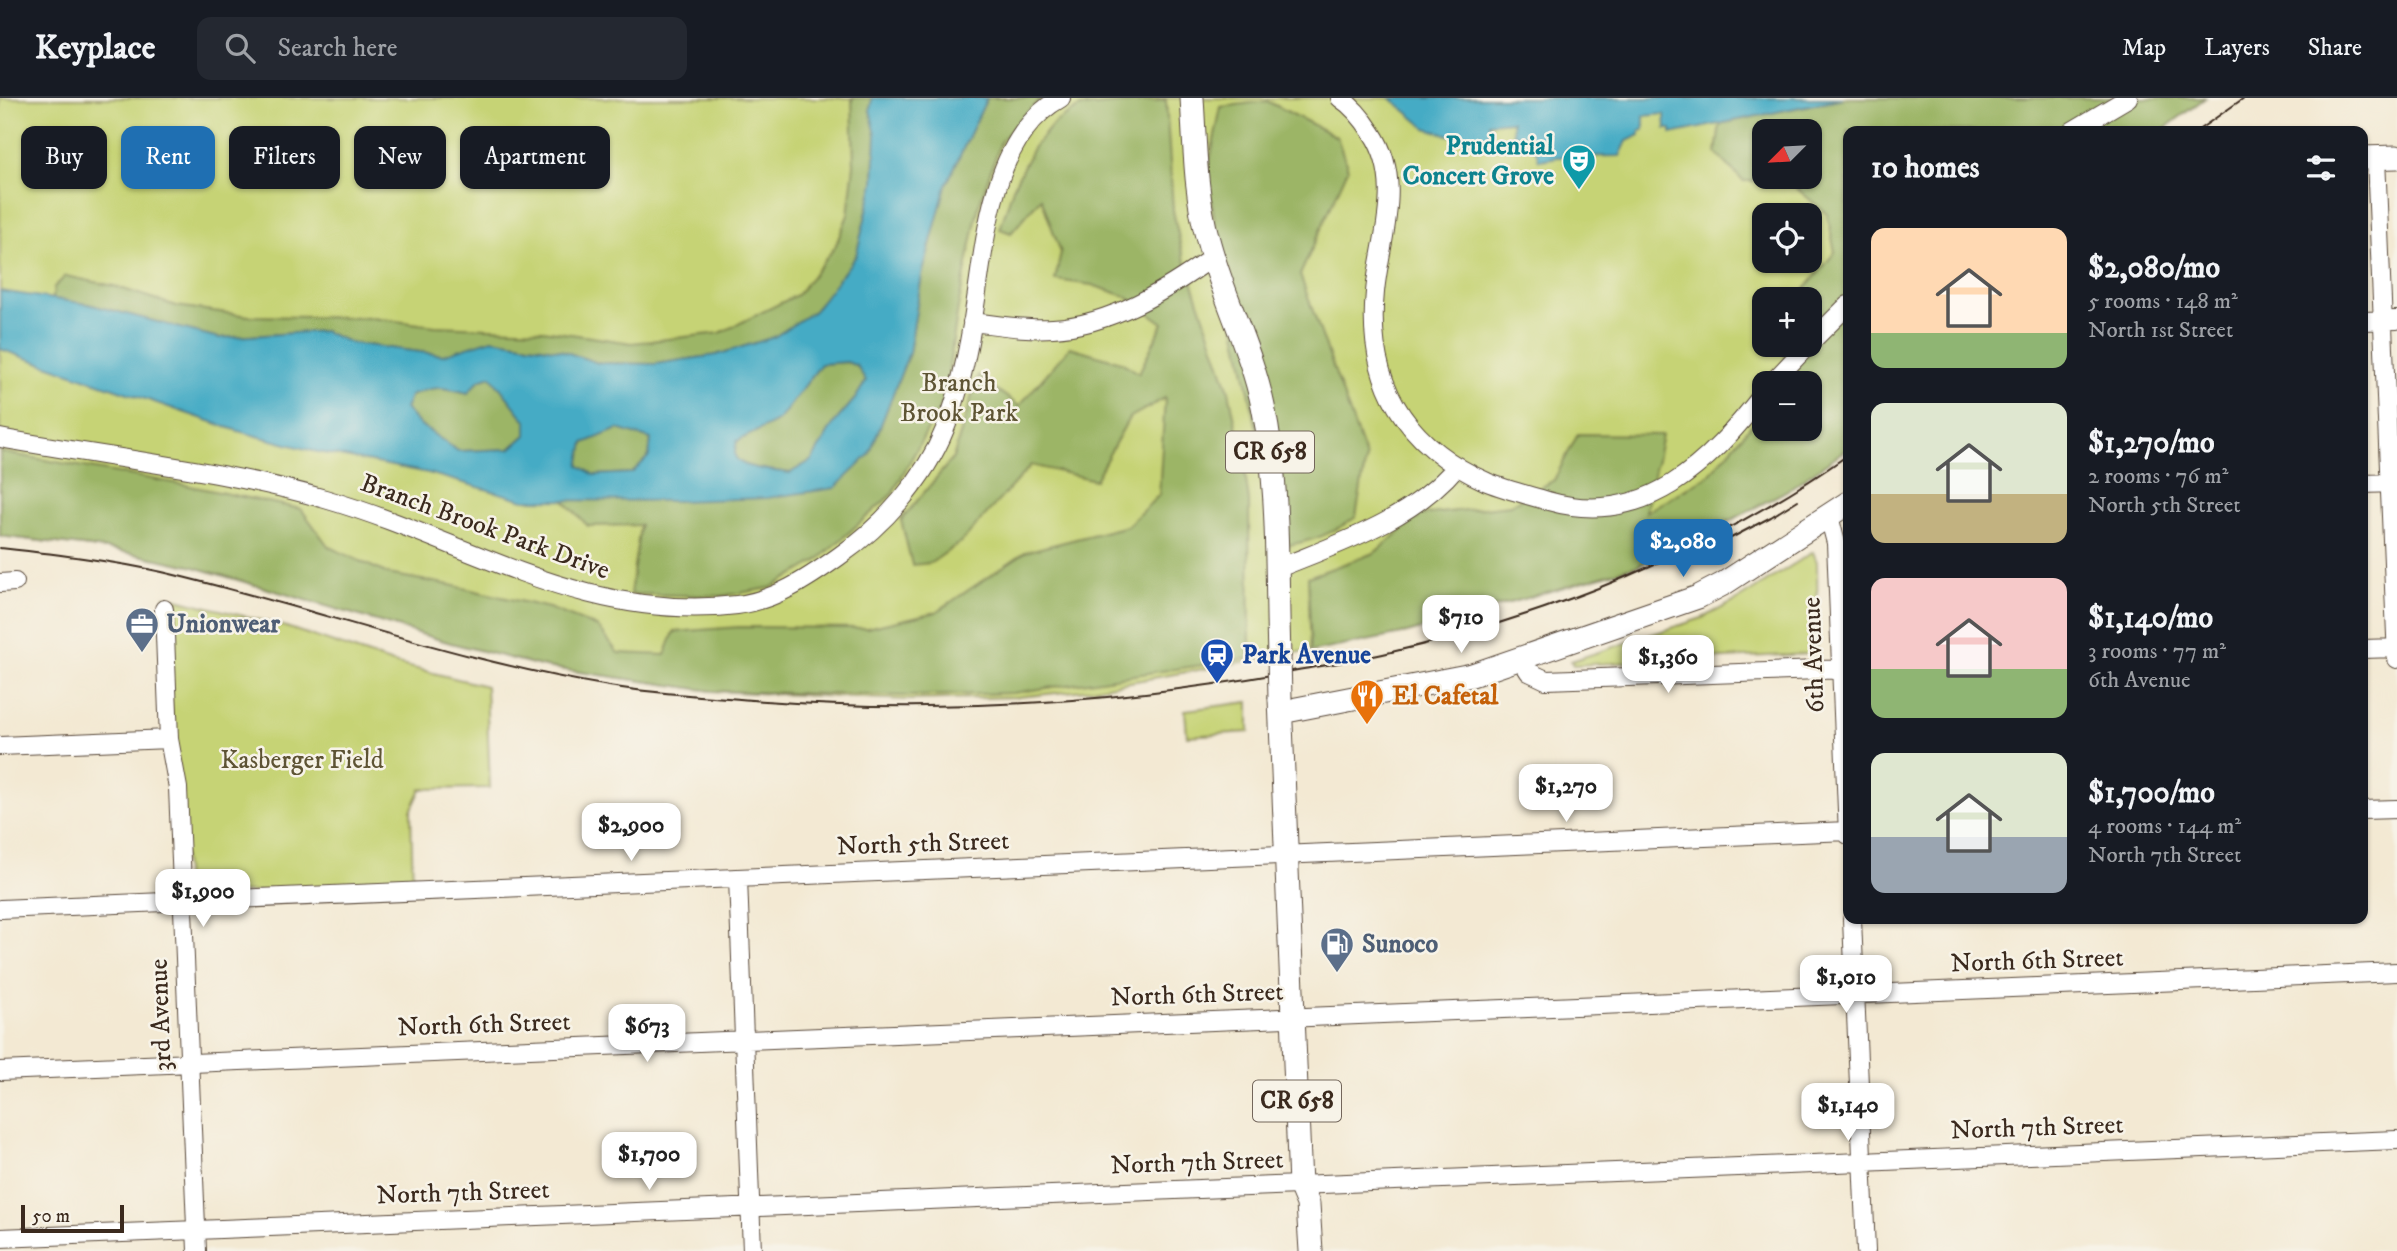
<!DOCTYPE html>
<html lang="en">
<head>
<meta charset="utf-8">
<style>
	:root { --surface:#171b24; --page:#242831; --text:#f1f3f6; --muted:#9ea1a6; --line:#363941; --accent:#1f6fb2 }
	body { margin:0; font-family:"IM FELL DW Pica",serif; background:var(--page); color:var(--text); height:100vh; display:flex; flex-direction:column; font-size:26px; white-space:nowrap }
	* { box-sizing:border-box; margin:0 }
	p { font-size:23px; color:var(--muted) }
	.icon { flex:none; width:38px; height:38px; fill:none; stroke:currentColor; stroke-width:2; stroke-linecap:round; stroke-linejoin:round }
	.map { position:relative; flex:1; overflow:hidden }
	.panel { position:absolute; left:1843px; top:28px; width:525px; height:798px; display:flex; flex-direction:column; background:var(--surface); border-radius:14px; box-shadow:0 2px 5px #0004 }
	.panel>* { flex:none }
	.banner { position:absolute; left:21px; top:28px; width:665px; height:63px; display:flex; gap:14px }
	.needle { width:46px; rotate:246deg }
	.fabs { position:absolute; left:1752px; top:21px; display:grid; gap:14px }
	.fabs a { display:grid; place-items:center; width:70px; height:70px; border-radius:14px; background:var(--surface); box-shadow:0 2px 5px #0004; font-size:35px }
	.scale { position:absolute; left:21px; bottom:18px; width:103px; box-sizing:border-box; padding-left:7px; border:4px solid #3b2a1e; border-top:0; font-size:19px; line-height:24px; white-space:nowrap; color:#3b2a1e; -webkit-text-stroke:5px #f7f3e8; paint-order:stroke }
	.price { position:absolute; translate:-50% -60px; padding:0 16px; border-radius:14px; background:#fff; color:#222; font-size:23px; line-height:46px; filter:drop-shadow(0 2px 4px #0008) }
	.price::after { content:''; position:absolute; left:50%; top:42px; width:21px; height:16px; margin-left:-10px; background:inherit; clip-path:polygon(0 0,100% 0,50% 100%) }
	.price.on { background:var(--accent); color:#fff }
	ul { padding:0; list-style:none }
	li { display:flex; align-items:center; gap:21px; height:175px; padding:0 28px }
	li span { display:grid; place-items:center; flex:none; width:196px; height:140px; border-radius:14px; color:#555 }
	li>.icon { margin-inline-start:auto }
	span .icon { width:84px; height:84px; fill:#fffc; stroke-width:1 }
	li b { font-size:30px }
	h2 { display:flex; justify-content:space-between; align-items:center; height:84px; padding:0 28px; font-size:30px }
	.pill { padding:0 24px; border-radius:14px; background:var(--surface); box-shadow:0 2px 5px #0004; font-size:24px; line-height:63px }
	.pill.on { background:var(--accent); color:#fff }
	header { display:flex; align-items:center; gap:42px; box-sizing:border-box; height:98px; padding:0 35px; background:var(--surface); border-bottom:2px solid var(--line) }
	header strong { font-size:33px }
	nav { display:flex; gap:38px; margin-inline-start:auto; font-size:24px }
	.search { width:490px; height:63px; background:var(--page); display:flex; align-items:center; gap:18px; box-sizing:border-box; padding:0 24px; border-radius:14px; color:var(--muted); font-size:26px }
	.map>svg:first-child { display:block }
	.green { fill:#c6d374; stroke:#807e49; stroke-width:2; fill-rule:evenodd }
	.forest { fill:#9cb566; stroke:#6c7042; stroke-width:2; fill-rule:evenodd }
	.water { fill:#45abc5; stroke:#406a72; stroke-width:2; fill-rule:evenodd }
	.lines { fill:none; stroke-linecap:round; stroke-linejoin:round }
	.minor-casing { stroke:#574739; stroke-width:20 }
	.major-casing { stroke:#574739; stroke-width:25 }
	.minor { stroke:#fff; stroke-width:18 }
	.major { stroke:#fff; stroke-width:23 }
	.tram { stroke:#3b2a1e; stroke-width:2 }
	.major-bridge-casing { stroke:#574739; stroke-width:25; stroke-linecap:butt }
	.major-bridge { stroke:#fff; stroke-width:23 }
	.labels { text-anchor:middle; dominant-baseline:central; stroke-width:5; stroke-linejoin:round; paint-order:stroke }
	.shield { fill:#f7f3e8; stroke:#73665b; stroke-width:2 }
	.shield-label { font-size:24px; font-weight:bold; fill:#3b2a1e }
	.culture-label { font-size:26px; font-weight:bold; fill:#0d838f; stroke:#f7f3e8; text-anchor:end }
	.park-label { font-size:26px; fill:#5e5434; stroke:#f7f3e8 }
	.street-label { font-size:26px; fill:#3b2a1e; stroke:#f7f3e8 }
	.service-label { font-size:26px; font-weight:bold; fill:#4e5e75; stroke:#f7f3e8; text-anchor:start }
	.transit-label { font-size:26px; font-weight:bold; fill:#164399; stroke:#f7f3e8; text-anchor:start }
	.food-label { font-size:26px; font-weight:bold; fill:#c56008; stroke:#f7f3e8; text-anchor:start }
</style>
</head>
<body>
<header>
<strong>Keyplace</strong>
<div class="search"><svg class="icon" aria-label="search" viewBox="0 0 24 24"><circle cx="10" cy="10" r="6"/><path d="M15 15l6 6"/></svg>Search here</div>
<nav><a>Map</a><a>Layers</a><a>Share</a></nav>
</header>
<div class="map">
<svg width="2397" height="1153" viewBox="0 0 2397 1153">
	<rect width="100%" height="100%" fill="#f7f3e8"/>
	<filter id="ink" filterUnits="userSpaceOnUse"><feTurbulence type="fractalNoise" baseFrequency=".0143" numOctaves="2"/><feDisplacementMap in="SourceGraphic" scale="14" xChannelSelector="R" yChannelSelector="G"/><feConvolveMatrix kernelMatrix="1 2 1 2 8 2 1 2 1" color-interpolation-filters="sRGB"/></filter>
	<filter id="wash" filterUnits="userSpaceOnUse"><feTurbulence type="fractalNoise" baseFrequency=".00686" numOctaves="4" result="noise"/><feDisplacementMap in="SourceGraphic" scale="28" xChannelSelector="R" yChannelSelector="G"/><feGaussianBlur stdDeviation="1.57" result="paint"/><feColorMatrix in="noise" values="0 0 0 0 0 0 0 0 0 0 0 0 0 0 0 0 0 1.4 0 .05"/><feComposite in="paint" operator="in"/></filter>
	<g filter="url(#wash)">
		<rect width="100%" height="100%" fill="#f3e9d3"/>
		<path class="green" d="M0,0H2205L2161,33H1848V350L1786,393L1711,433L1639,467L1407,535L1085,592L1018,599L908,602L712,593L545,569L451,545L191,468L115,452L0,438ZM1764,33H1810V79H1764ZM1764,117H1810V163H1764ZM1764,201H1810V247H1764ZM1764,285H1810V331H1764Z
			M1813,454L1817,464L1818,544L1811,556L1573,567L1571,563L1702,520L1736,503Z
			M165,498L283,528L393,565L486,588L490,690L421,691L411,713L413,792L187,795L172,631Z
			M1249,604V634L1187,638L1185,612Z"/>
		<path class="forest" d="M852,0H872L870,12L876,37L874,84L856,158L814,213L775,239L716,257L655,266L598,265L560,252L493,241L444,257L351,245L323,233L219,240L88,206L53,201L54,189L66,178L114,188L176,208L249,218L372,220L435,228L543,232L632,245L720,235L797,197L835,149L848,117L854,67Z
			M987,0H1041L1001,43L979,107L958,210L944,302L892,396L817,463L770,490L721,498L630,496L640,427L588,428L563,402L767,400L869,357L909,255L922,177L946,87Z
			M1843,0H2205L2161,33H1848V350L1786,393L1711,433L1639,467L1407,535L1311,554L1308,479L1374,455L1421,417L1510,407L1554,382L1578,336L1662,337L1646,414L1709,377L1764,312V331H1810V285H1786L1795,275L1778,247H1810V201H1797L1835,154L1827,116L1788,83H1743L1716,55L1720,26ZM1764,33H1810V79H1764Z
			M1166,2L1173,112L1181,150L1229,293L1243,361L1249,403L1250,560L1013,595L909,598L712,593L545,569L451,545L191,468L115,452L0,438V354L185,387L301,411L329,449L388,476L450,487L549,510L598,529L618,555L665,557L674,534L739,529L867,530L936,514L1025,454L1127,428L1159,397L1165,300L1129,320L1095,382L1031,367L962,443L931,465L912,467L901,422L953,360L978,278L1019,308L1070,249L1121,264L1139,275L1163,225L1125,198L1092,187L1055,182L1061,155L1041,100L1011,135L1000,131L1014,87L1033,50L1054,25L1080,9Z
			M1267,3L1337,39L1348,71L1300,177L1366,360L1356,419C1329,437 1314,443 1282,448L1222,168L1207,76L1221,9Z
			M847,264L857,268L866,283L855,301L834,325L812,362L790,375C778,373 741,371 736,360C733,355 736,349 737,343L779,322L821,266Z
			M491,278L526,323V337L510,351L458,353L419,326L405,311L410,298C433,287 443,289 468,295L479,282Z
			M618,330L651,341L649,358L632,375L594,377L579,367L584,345Z"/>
		<path class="water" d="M872,0H987L946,87L922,177L909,255L869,357L835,390L767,400L679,403L524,402L428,375L313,353L238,333L0,251V193L88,206L219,240L323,233L351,245L443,257L492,241L560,252L598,265L655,266L716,257L774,239L814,213L856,158L874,84L876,37L870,12ZM847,264L857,268L866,283L855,301L834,325L812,362L790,375C778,373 741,371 736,360C733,355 736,349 737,343L779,322L821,266ZM491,278L526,323V337L510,351L458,353L419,326L405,311L410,298C433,287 443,289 468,295L479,282ZM618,331L651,341L649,358L632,375L594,377L579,367L584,345Z
			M1390,0H1843L1671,36V31H1666L1665,16L1644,18V32L1640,33V37L1627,43L1620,58L1558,59L1539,62L1537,55L1524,37H1513L1512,23L1489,25L1490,38L1486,39V43L1471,44L1426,30Z"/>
	</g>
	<g filter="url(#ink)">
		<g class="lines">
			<g class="minor-casing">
				<path id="minor" d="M1340,0C1354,9 1363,21 1372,35C1405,85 1380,140 1375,194C1366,284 1405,348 1487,384C1507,392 1528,397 1548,403C1646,431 1709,365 1764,295
					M2072,33L2128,0
					M2376,60L2397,561
					M2362,223L2397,222
					M972,224C999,227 1026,232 1053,230C1111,227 1167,192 1213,159
					M1810,245L1848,207
					M1772,285L1808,247
					M0,340C108,360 220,371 325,401C467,442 583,525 737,507C776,502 807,481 838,459C883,428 925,381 945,331C961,292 969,249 975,208C986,139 992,38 1061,0
					M2362,386L2397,385
					M1829,418L1836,445L1848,737
					M1276,471C1340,445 1412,422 1457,368
					M0,485L15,484
					M164,511L169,641L178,690L197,1153
					M2362,551L2397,550
					M1520,560L1529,574L1546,582L1848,571
					M0,648L169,641
					M2362,712L2397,711
					M738,780L752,1153
					M0,811L1848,733
					M1852,821L1866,1153
					M0,973L2397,874
					M0,1140L2397,1042"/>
			</g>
			<g class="major-casing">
				<path id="major" d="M1192,0C1195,47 1195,96 1208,142C1223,199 1251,251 1263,308C1280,389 1276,475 1279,557
					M2362,60L2397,59
					M1280,601L1300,1087L1308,1106L1311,1153
					M1281,614L1472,577L1698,499L1723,486L1848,405"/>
			</g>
			<use href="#minor" class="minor"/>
			<use href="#major" class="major"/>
			<path class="tram" d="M2197,33L2244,0
				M1731,440L1771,419L1798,402
				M0,450C54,456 109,462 162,474C311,509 457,563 609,588C656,596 704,598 752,602C932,616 1111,606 1288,574C1320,568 1351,563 1383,556C1547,519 1710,454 1848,357"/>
			<g class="major-bridge-casing">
				<path id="major-bridge" d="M1279,557L1280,601"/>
			</g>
			<use href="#major-bridge" class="major-bridge"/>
		</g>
	</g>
	<defs>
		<g id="theatre-pin" transform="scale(1.75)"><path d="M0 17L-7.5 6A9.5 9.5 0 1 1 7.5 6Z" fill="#0f9aa8" stroke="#f7f3e8"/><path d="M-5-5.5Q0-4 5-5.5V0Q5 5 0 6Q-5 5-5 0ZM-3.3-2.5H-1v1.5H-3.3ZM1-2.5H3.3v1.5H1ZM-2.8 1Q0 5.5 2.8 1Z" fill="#fff"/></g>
		<g id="office-pin" transform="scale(1.75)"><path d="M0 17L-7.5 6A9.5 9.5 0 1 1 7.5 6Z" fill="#5c6f8a" stroke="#f7f3e8"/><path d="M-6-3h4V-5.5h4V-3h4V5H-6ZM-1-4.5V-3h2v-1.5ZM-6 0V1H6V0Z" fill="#fff"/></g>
		<g id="station-pin" transform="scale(1.75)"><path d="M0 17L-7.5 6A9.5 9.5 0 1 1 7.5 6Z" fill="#1a4fb4" stroke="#f7f3e8"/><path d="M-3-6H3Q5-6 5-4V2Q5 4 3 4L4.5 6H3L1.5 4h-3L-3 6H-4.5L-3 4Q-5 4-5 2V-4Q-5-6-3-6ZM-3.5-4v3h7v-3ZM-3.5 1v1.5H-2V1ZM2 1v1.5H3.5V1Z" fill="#fff"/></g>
		<g id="restaurant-pin" transform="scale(1.75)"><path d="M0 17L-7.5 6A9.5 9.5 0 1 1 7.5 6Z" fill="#e8710a" stroke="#f7f3e8"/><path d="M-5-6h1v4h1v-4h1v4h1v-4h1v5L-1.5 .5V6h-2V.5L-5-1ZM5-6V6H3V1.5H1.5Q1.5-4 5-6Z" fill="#fff"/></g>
		<g id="fuel-pin" transform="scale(1.75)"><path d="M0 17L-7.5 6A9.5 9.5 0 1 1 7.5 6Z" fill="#5c6f8a" stroke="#f7f3e8"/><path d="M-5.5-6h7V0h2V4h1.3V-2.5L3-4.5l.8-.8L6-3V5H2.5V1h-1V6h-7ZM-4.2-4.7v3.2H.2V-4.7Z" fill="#fff"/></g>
	</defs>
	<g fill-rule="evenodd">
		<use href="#theatre-pin" x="1579" y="63"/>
		<use href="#office-pin" x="142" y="526"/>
		<use href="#station-pin" x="1217" y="557"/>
		<use href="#restaurant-pin" x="1367" y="598"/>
		<use href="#fuel-pin" x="1337" y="846"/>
	</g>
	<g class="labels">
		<g class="shield">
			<rect x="1226" y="333.5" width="88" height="41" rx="5"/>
			<rect x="1253" y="982.5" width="88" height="41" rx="5"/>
		</g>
		<g class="shield-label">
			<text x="1270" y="354">CR 658</text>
			<text x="1297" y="1003">CR 658</text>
		</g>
		<g class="culture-label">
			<text x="1554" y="48">Prudential<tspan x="1554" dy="30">Concert Grove</tspan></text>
		</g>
		<g class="park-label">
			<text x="959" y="285">Branch<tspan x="959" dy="30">Brook Park</tspan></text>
			<text x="302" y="662">Kasberger Field</text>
		</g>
		<g class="street-label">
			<text transform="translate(485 429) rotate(20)">Branch Brook Park Drive</text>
			<text transform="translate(1814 557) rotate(-92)">6th Avenue</text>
			<text transform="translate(923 746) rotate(-2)">North 5th Street</text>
			<text transform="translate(2037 863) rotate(-2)">North 6th Street</text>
			<text transform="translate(1197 897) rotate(-2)">North 6th Street</text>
			<text transform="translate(161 917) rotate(-92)">3rd Avenue</text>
			<text transform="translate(484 927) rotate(-2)">North 6th Street</text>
			<text transform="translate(2037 1030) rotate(-2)">North 7th Street</text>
			<text transform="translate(1197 1065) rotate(-2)">North 7th Street</text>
			<text transform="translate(463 1095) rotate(-2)">North 7th Street</text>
		</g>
		<g class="service-label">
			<text x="166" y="526">Unionwear</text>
			<text x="1362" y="846">Sunoco</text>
		</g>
		<g class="transit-label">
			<text x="1242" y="557">Park Avenue</text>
		</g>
		<g class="food-label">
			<text x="1392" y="598">El Cafetal</text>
		</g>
	</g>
</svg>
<div class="fabs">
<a><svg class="needle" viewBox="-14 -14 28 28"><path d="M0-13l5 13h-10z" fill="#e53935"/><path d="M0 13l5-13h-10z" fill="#9ea1a6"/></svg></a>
<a><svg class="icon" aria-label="locate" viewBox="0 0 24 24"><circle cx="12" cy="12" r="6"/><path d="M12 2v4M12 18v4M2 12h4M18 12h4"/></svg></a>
<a>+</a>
<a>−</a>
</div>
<div class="scale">50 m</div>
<b class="price on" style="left:1683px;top:481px">$2,080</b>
<b class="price" style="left:1461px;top:557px">$710</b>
<b class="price" style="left:1668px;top:597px">$1,360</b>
<b class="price" style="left:1566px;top:726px">$1,270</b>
<b class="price" style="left:631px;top:765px">$2,900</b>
<b class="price" style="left:203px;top:831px">$1,900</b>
<b class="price" style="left:1846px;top:917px">$1,010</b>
<b class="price" style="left:647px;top:966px">$673</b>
<b class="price" style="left:1848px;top:1045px">$1,140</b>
<b class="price" style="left:649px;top:1094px">$1,700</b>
<div class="banner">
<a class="pill">Buy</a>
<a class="pill on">Rent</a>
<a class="pill">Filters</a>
<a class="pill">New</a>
<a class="pill">Apartment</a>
</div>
<section class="panel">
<h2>10 homes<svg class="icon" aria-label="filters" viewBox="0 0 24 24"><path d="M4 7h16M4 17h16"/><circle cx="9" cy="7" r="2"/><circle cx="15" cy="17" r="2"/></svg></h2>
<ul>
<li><span style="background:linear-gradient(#ffd9b3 75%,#8fb573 0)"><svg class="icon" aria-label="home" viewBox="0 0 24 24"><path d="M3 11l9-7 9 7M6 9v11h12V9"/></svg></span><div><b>$2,080/mo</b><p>5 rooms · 148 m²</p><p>North 1st Street</p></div></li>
<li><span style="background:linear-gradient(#dfe7d0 65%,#c2b280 0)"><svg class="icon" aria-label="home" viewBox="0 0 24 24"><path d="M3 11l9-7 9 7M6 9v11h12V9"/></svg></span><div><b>$1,270/mo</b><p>2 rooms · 76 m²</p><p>North 5th Street</p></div></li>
<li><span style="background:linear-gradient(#f6c9c9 65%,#8fb573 0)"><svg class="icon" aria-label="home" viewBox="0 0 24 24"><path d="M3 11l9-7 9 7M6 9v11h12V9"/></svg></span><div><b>$1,140/mo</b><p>3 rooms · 77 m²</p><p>6th Avenue</p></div></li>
<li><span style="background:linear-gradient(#dfe7d0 60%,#9aa5b1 0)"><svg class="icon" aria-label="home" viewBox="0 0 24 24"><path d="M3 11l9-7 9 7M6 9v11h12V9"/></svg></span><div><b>$1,700/mo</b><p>4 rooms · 144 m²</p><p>North 7th Street</p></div></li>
</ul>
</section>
</div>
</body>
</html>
